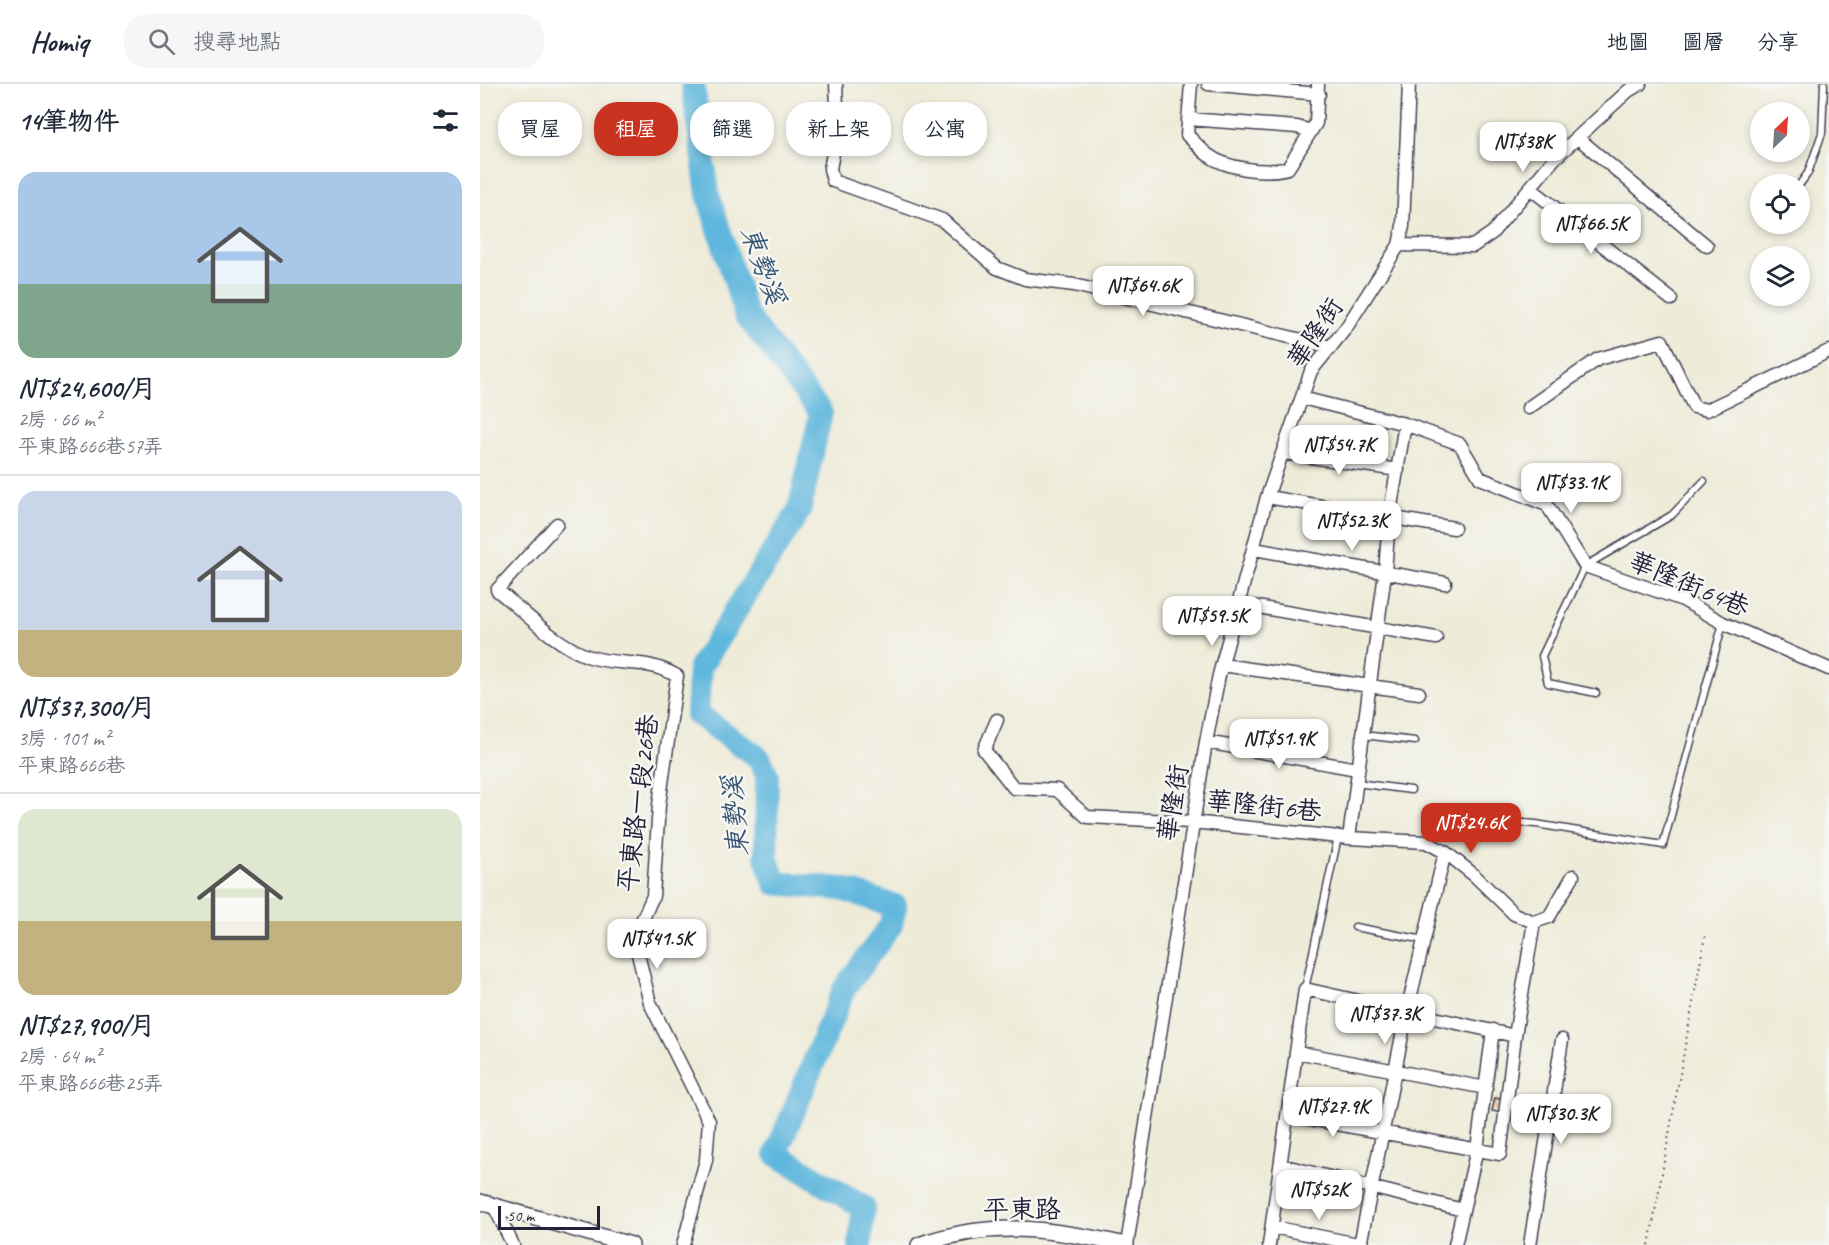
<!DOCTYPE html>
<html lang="zh-TW">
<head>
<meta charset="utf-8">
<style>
	:root { --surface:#fff; --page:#f6f6f7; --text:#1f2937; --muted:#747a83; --line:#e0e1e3; --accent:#c8321e }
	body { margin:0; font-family:Caveat,"LXGW WenKai TC",sans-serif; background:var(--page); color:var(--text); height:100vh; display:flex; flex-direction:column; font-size:22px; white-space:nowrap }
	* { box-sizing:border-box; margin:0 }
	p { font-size:20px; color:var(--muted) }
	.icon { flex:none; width:33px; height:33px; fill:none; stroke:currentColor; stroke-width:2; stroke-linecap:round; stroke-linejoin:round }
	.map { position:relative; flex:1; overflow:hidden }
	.side { display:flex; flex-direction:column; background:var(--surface); width:480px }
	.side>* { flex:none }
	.guide { position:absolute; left:18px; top:18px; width:570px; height:54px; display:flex; gap:12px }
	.needle { width:39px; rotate:25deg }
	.controls { position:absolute; left:1270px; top:18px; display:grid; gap:12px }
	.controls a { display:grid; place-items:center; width:60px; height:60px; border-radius:50%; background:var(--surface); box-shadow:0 3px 9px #0003; font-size:30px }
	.scale { position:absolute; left:18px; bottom:15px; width:102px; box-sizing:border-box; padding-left:6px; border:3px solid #22223b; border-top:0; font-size:16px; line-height:21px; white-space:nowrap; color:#22223b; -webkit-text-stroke:4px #f6f6f2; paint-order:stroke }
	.price { position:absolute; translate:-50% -51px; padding:0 14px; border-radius:12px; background:#fff; color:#222; font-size:20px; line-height:39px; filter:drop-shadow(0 2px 3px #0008) }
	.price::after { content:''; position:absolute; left:50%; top:36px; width:18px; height:14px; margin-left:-9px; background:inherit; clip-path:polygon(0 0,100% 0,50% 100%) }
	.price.current { background:var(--accent); color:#fff }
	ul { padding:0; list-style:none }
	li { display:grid; align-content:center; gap:12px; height:318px; padding:0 18px }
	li+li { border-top:2px solid var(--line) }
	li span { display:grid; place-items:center; height:186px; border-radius:18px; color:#555 }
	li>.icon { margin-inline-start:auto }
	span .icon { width:108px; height:108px; fill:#fffc; stroke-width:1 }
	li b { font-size:26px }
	h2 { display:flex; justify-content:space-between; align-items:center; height:72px; padding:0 18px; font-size:26px }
	.tag { padding:0 21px; border-radius:24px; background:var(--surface); box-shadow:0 3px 9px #0003; font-size:21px; line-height:54px }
	.tag.current { background:var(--accent); color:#fff }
	header { display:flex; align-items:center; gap:36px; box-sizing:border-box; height:84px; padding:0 30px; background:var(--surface); border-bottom:2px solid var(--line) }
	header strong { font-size:28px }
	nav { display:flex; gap:33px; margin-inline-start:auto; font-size:21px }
	.search { width:420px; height:54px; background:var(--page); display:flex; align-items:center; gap:15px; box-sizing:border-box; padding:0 21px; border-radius:24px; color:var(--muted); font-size:22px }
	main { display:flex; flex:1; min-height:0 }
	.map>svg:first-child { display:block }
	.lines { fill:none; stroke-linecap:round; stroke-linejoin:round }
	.river { stroke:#61b7dd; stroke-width:24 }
	.building { fill:#e4b48f }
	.service-casing { stroke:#414053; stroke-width:9 }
	.minor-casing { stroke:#414053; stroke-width:15 }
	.tertiary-casing { stroke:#414053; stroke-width:18 }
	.path { stroke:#414053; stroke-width:2; stroke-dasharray:1.5 4.5; stroke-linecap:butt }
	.service { stroke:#fff; stroke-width:6 }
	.minor { stroke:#fff; stroke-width:12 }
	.tertiary { stroke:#fff; stroke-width:15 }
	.labels { text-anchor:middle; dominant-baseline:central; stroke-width:5; stroke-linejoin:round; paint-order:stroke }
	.street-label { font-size:26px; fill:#22223b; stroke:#f6f6f2 }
	.water-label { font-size:27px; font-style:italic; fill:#385674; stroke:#f6f6f2 }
</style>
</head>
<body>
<header>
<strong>Homiq</strong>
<div class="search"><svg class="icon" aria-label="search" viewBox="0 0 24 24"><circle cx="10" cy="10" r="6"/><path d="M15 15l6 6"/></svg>搜尋地點</div>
<nav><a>地圖</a><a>圖層</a><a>分享</a></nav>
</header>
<main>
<section class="side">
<h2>14筆物件<svg class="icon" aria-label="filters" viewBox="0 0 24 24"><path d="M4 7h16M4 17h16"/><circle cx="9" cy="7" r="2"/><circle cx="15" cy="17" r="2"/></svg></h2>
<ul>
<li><span style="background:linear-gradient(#a9c7e8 60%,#7fa58c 0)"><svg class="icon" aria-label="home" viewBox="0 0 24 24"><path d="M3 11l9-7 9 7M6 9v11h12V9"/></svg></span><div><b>NT$24,600/月</b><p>2房 · 66 m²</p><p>平東路666巷57弄</p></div></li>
<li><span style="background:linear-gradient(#c9d6e8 75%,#c2b280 0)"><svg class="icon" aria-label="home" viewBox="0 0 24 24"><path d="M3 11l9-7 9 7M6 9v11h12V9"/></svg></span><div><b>NT$37,300/月</b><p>3房 · 101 m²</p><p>平東路666巷</p></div></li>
<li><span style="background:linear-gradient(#dfe7d0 60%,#c2b280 0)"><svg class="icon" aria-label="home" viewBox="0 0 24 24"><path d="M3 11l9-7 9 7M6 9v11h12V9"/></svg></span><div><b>NT$27,900/月</b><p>2房 · 64 m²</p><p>平東路666巷25弄</p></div></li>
</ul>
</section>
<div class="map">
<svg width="1349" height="1161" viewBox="0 0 1349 1161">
	<rect width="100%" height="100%" fill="#f6f6f2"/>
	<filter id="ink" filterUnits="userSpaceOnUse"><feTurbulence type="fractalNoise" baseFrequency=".0167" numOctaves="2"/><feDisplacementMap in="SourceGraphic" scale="12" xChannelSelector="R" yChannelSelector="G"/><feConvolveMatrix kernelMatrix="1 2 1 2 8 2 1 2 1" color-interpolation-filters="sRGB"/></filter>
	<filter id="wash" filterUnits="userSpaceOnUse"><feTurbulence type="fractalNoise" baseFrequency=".008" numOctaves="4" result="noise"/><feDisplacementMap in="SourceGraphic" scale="24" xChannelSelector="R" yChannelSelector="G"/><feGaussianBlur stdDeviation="1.35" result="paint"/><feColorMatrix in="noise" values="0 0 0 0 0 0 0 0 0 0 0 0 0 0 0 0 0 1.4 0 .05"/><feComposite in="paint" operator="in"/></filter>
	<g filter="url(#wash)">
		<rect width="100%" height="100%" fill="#eeebd8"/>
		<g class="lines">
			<path class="river" d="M213,0L228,111L266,231L341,329L319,427L220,583L217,630L279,674L287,691L286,773L295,799L362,805L415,822L411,841L364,905L296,1070L383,1123L380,1161"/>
		</g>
		<g id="blocks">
			<path class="building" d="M1015,1014L1025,1016L1022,1029L1012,1027Z"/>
		</g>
	</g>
	<g filter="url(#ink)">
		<use href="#blocks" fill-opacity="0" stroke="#414053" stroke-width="1.5"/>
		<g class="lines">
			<g class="service-casing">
				<path id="service" d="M1320,100L1328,89L1342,49L1344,0
					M1116,609L1068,599L1062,572L1105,482L1192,431L1224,397
					M883,651L935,657
					M876,699L931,706
					M946,758L974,733L1056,740L1183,761L1243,539
					M875,843L944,856
					M825,905L858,753"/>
			</g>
			<g class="minor-casing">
				<path id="minor" d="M356,0L358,43L350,85L353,97L462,136L517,184L545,195L594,201L851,263
					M711,0L707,51C714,57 720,65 728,71C747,85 785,90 808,84L836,39L838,0
					M728,0L839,10
					M708,35L817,43L831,47
					M1098,54L1227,162
					M1050,104L1191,215
					M919,161L993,162L1012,149L1075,74L1148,7L1160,0
					M822,314L925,340L980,360L1000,394L1067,421L1105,482L1203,516L1243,539L1349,585
					M1048,324L1118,275L1182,257L1214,323L1227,326L1349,267
					M804,369L918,386
					M787,413L974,444
					M77,440L17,506C45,528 73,559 107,572C138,583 165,573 197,592L179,721L173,812L161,839L157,866L170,919L229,1037L226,1076L203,1161
					M774,465L965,499
					M760,520L956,554
					M742,581L939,609
					M517,636L504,666L534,704L577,706L607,733L712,738L869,754L946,758L965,768L994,791L1034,830L1054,838L1069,833L1093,792
					M726,658L877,685
					M869,754L905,489L909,434L925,340
					M816,968L1006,1004
					M808,1031L1020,1070L1035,952L1054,838
					M801,1081L983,1126
					M14,1122L33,1161
					M792,1143L883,1161
					M647,1161L726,658L739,591L787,413L831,287L866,244L919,161L923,142L929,0
					M789,1161L825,905L1035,952
					M880,1161L927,927L965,768
					M975,1161L997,1065L1013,946
					M1050,1161L1082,956"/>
			</g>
			<g class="tertiary-casing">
				<path id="tertiary" d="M0,1118L151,1161
					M439,1161C512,1135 573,1145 646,1161"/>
			</g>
			<path class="path" d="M1169,1161L1225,852"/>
			<use href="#service" class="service"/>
			<use href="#minor" class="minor"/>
			<use href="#tertiary" class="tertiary"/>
		</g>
	</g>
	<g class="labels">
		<g class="street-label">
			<text transform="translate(835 249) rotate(-56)">華隆街</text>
			<text transform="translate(1209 500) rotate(23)">華隆街64巷</text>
			<text transform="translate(158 719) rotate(-83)">平東路一段26巷</text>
			<text transform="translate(693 719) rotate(-81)">華隆街</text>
			<text transform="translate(784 722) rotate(6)">華隆街6巷</text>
			<text x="542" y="1125">平東路</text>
		</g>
		<g class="water-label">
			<text transform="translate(283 181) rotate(70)">東勢溪</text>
			<text transform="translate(255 732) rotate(-95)">東勢溪</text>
		</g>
	</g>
</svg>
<div class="controls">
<a><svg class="needle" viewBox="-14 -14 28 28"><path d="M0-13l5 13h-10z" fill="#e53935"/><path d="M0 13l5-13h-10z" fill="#747a83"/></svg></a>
<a><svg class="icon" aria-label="locate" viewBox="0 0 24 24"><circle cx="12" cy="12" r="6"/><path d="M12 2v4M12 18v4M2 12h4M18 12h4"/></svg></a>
<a><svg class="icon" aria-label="layers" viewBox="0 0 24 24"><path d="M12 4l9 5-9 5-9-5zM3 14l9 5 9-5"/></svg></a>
</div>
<div class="scale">50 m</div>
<b class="price" style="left:1043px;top:89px">NT$38K</b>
<b class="price" style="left:1111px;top:171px">NT$66.5K</b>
<b class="price" style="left:663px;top:233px">NT$64.6K</b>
<b class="price" style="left:859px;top:392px">NT$54.7K</b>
<b class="price" style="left:1091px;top:430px">NT$33.1K</b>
<b class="price" style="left:872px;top:468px">NT$52.3K</b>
<b class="price" style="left:732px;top:563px">NT$59.5K</b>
<b class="price" style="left:799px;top:686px">NT$51.9K</b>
<b class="price current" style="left:991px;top:770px">NT$24.6K</b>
<b class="price" style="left:177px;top:886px">NT$41.5K</b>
<b class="price" style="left:905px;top:961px">NT$37.3K</b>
<b class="price" style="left:853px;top:1054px">NT$27.9K</b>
<b class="price" style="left:1081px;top:1061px">NT$30.3K</b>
<b class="price" style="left:839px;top:1137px">NT$52K</b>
<div class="guide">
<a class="tag">買屋</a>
<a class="tag current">租屋</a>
<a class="tag">篩選</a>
<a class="tag">新上架</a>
<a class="tag">公寓</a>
</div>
</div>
</main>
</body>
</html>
